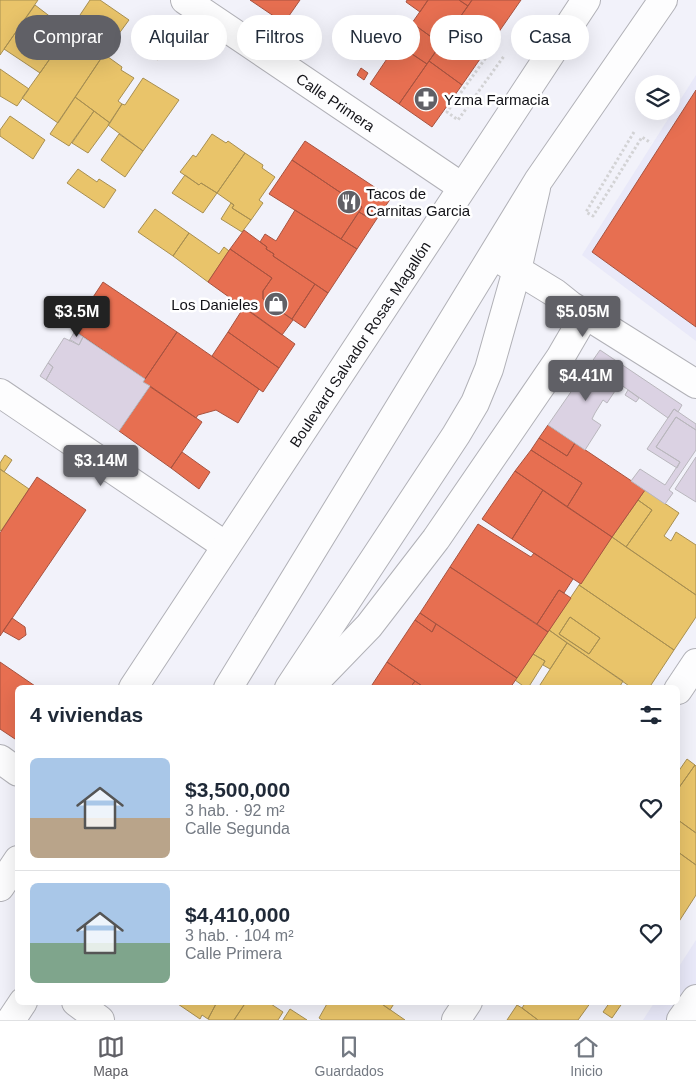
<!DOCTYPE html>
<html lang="es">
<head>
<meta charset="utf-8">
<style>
	:root { --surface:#fff; --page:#f6f6f7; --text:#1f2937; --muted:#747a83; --line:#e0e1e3; --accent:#606066 }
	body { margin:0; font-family:Arial,sans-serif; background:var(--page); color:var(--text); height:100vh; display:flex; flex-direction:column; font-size:19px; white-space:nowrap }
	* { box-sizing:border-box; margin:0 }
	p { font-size:16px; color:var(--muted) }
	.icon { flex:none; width:28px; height:28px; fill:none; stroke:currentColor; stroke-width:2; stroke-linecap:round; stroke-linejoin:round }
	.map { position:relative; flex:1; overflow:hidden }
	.side { position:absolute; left:15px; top:685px; width:665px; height:320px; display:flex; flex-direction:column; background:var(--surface); border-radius:8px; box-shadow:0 5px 20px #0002 }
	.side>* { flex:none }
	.guide { position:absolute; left:15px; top:15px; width:666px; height:45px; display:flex; gap:10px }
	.controls { position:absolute; left:635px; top:75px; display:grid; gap:10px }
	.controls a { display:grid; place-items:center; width:45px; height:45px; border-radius:50%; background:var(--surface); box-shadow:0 5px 20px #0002; font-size:25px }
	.price { position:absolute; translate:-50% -42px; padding:0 11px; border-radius:5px; background:var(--accent); color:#fff; font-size:16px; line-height:32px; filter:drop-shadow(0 1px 2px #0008) }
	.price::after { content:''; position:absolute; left:50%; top:30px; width:15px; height:11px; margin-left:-8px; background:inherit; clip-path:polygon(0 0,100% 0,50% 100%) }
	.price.selected { background:#222; color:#fff }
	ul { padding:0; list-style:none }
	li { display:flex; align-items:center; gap:15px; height:125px; padding:0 15px }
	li+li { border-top:1px solid var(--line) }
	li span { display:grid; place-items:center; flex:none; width:140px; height:100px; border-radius:8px; color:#555 }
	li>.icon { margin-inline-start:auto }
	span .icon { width:60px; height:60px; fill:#fffc; stroke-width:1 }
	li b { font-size:21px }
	h2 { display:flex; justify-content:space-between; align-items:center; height:60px; padding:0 15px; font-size:21px }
	.tag { padding:0 18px; border-radius:22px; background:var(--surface); box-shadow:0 5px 20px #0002; font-size:18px; line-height:45px }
	.tag.selected { background:var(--accent); color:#fff }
	.menu { display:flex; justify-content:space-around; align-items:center; height:70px; border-top:1px solid var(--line); background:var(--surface); font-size:14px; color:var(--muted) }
	.menu a { display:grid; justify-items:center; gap:2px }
	.menu .selected { color:var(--accent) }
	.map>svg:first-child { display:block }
	.built { fill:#e9e9f9 }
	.homes { fill:#e9c46a; stroke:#a88f51; fill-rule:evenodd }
	.shops { fill:#e76f51; stroke:#a75340 }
	.building { fill:#dbd2e3; stroke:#b9b7bd }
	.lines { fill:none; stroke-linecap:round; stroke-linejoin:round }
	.minor-casing { stroke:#b1b1b7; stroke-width:30 }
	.highway-casing { stroke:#b1b1b7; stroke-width:30 }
	.path { stroke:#d3d3d5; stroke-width:3; stroke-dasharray:2.5 2.5; stroke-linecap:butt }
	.minor { stroke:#fdfdfe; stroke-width:28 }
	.highway { stroke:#fdfdfe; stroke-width:28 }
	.labels { text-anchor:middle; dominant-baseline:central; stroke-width:5; stroke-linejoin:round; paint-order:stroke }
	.poi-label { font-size:15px; fill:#121217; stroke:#fff; text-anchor:start }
	.street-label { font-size:15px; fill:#121217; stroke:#fff }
</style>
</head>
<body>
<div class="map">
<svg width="696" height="1020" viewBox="0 0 696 1020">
	<rect width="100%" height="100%" fill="#f2f2fa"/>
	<path class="built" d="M696,75V341L582,255Z
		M696,940V1020H643L654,1003L678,1002V968Z"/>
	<path class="homes" d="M0,0H38L0,55Z
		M90,0H100L129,20L104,54L87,42L86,45L72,35L70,38L66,36Z
		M35,5L52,18L50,21L63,30L46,54L51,57L40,73L4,49Z
		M72,35L86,45L87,42L104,54L58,123L22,98L52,56L56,58Z
		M159,52L163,54L158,60L154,57Z
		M104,54L122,67L121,70L134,78L118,101L122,104L110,123L75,97Z
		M0,69L29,89L17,106L0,96Z
		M143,78L179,100L143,151L108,125L122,104L125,105Z
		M75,97L94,111L69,146L50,134Z
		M94,111L110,123L88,153L72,143Z
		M10,116L45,140L33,159L0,136V130Z
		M119,134L143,151L125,177L101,160Z
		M212,134L226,143L228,141L245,153L217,193L201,183L199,185L180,172L193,155L196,157Z
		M245,153L263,165L262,168L275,177L259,200L263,203L251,220L232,208L234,205L217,193Z
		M78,169L97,182L99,179L116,190L104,208L67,183Z
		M185,175L199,185L201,183L217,193L203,213L172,193Z
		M231,203L234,205L232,208L251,220L242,232L221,219Z
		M155,209L189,233L173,256L138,232Z
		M189,233L219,254L224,247L229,251L208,282L173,256Z
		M5,455L12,460L4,472L0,469V463Z
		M0,469L29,489L1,531L0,530Z
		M645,490L679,513L664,536L671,541L676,532L696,545V595L626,547L652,510L638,500Z
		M638,500L652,510L626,547L612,537Z
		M612,537L696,595V617L674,650L579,585Z
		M579,585L674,650L649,688H632L549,630ZM570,617L600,638L589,654L559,634Z
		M570,617L600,638L589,654L559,634Z
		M549,630L567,643L550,669L543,665L545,661L533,654Z
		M567,643L623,681L619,688H538Z
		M533,654L545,661L528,688H526L515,680Z
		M687,759L695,765L678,789V772Z
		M695,765L696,766V833L678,820V789Z
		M678,820L696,833V865L678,852Z
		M678,852L696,865V895L678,923Z
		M175,1002H217L208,1019L202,1015L200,1019Z
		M217,1002H246L234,1020H210L208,1019Z
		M246,1002H268L283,1012L278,1020H234Z
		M328,1002H379L405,1020H322L319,1018Z
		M379,1002H395L390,1010Z
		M526,1002H591L578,1020H538L522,1008Z
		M610,1002H623L612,1018L603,1012Z
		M517,1005L522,1008L538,1020H507Z
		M290,1009L307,1020H283Z"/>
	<path class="shops" d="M250,0H300L284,23Z
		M407,0H428L420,12L406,2Z
		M428,0H459L468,6L441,44L412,23Z
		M459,0H472L468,6Z
		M472,0H521L462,85L429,61Z
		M412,23L441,44L427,64L397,44Z
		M397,44L427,64L399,104L370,84Z
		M429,61L462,85L432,127L399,104Z
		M361,68L368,73L364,80L357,75Z
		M696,90V327L592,252Z
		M305,141L391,198L378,217L371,214L369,218L359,212L362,207L292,160Z
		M292,160L362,207L341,239L269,194Z
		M295,210L357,249L328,293L273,256L274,254L266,249L267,247L260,242L265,234L276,241Z
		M359,212L369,218L371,214L378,217L357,249L341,239Z
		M244,230L267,247L266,249L274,254L273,256L315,284L292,319L263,299V291L272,278L230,249Z
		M230,249L272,278L263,291V299L293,320L282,335L208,282Z
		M103,282L177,332L145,379L72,329Z
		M315,284L328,293L305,328L292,319Z
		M244,307L295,344L279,368L228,332Z
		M71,315L77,318L73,325L67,321Z
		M177,332L259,389L238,423L216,410L198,415L196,418L143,382Z
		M228,332L279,368L263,392L212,356Z
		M150,386L202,422L171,468L119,431Z
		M548,425L575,443L567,456L539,438Z
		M539,438L567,456L575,443L645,490L612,537L567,507L582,483L531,450Z
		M531,450L582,483L567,507L515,471Z
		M182,452L210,472L199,489L171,468Z
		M515,471L543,490L512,539L482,519Z
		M37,477L86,510L0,636V533Z
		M543,490L612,537L581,584L512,539Z
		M478,524L531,557L534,553L573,579L564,593L559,590L537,624L450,567Z
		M450,567L548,632L517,678L420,613Z
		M559,590L571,598L548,632L537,624Z
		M420,613L436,624L432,632L415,620Z
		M12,618L25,627L26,635L19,640L3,631Z
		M415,620L432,632L436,624L517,678L510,688H425L387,662Z
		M0,662L38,688H18V741L0,729Z
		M387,662L415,681L410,688H370Z
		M415,681L425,688H410Z"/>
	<path class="building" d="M75,331L83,337L79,345L71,340L69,341Z
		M83,337L145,379L143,382L150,386L119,431L46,380L53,367L48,363L64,338L79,345Z
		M600,350L615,360L607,372L618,380L612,389L615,391L607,403L603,400L595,413L592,419L601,425L585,450L548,425Z
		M615,360L682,405L678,412L674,409L668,418L617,382L618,380L607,372Z
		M48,363L53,367L46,380L40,376Z
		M628,390L639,398L636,402L625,395Z
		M674,409L696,424V430L676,417L656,447L680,462L677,468L647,449Z
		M676,417L696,430V450L669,490L673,493L665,504L631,481L640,469L665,485L680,462L656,447Z
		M696,457V502L675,489Z"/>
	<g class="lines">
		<g class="minor-casing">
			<g id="minor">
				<path id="s1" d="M185,0L462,187"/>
				<path d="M501,260L555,293L570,305L696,384"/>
				<path d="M0,393L226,546"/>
				<path d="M289,688L456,435L475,403L489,369L517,270L536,188"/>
				<path d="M678,690L696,663"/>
				<path d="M0,759L18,772"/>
				<path d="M76,1002L100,1020"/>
				<path d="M456,1020L468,1002"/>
				<path d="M681,1020L696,999"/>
			</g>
		</g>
		<g class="highway-casing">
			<g id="highway">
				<path id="s2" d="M133,688L586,0"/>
				<path d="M228,688L538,181L663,0"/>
				<path d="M309,688L369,626L436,539L560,358L585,315"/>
				<path d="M0,887L18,860"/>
				<path d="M11,1020L23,1002"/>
			</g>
		</g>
		<path class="path" d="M500,38L447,112L458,120L504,56
			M634,132L586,212L593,216L642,137L651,143"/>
		<use href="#minor" class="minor"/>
		<use href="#highway" class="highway"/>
	</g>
	<defs>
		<g id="pharmacy-disc" transform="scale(1.25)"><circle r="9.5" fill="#606066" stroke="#fff"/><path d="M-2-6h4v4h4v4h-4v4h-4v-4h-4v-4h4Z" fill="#fff"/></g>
		<g id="restaurant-disc" transform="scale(1.25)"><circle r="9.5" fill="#606066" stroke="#fff"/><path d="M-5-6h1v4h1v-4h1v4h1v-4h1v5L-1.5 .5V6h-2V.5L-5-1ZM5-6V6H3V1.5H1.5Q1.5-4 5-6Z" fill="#fff"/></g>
		<g id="shop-disc" transform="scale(1.25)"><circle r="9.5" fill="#606066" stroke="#fff"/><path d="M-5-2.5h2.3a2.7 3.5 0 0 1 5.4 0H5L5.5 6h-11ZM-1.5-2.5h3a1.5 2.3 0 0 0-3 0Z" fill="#fff"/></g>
	</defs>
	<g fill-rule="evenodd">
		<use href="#pharmacy-disc" x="426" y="99"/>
		<use href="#restaurant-disc" x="349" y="202"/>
		<use href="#shop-disc" x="276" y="304"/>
	</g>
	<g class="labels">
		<g class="poi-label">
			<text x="444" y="99">Yzma Farmacia</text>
			<text x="366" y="193">Tacos de<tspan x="366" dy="17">Carnitas Garcia</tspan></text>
			<text x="258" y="304" text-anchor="end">Los Danieles</text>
		</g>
		<g class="street-label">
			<text stroke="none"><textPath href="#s1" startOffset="182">Calle Primera</textPath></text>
			<text stroke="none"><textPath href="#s2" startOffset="412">Boulevard Salvador Rosas Magallón</textPath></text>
		</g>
	</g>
</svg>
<div class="controls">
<a><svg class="icon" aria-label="layers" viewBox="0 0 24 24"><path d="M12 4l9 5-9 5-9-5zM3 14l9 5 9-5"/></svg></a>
</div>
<b class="price selected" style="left:77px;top:338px">$3.5M</b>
<b class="price" style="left:583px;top:338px">$5.05M</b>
<b class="price" style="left:586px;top:402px">$4.41M</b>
<b class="price" style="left:101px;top:487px">$3.14M</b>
<div class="guide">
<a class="tag selected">Comprar</a>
<a class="tag">Alquilar</a>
<a class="tag">Filtros</a>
<a class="tag">Nuevo</a>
<a class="tag">Piso</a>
<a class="tag">Casa</a>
</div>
<section class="side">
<h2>4 viviendas<svg class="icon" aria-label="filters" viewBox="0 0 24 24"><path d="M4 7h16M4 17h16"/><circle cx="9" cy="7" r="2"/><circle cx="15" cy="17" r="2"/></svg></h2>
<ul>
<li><span style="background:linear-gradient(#a9c7e8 60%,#b9a48a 0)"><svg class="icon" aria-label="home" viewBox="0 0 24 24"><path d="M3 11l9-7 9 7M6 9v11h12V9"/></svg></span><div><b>$3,500,000</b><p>3 hab. · 92 m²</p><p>Calle Segunda</p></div><svg class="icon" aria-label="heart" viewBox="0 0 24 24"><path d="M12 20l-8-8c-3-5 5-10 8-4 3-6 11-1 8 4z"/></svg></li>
<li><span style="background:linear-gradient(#a9c7e8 60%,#7fa58c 0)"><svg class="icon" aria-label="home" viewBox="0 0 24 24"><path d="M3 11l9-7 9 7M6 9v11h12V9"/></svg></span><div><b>$4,410,000</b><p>3 hab. · 104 m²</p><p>Calle Primera</p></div><svg class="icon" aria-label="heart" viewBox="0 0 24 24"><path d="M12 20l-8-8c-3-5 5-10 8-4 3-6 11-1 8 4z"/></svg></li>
</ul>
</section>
</div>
<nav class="menu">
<a class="selected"><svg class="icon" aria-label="map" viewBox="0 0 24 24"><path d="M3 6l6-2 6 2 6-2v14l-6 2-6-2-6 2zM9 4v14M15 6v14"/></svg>Mapa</a>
<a><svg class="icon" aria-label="saved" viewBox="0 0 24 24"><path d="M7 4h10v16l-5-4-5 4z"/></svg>Guardados</a>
<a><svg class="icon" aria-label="home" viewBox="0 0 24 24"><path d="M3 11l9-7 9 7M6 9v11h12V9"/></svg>Inicio</a>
</nav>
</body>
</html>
